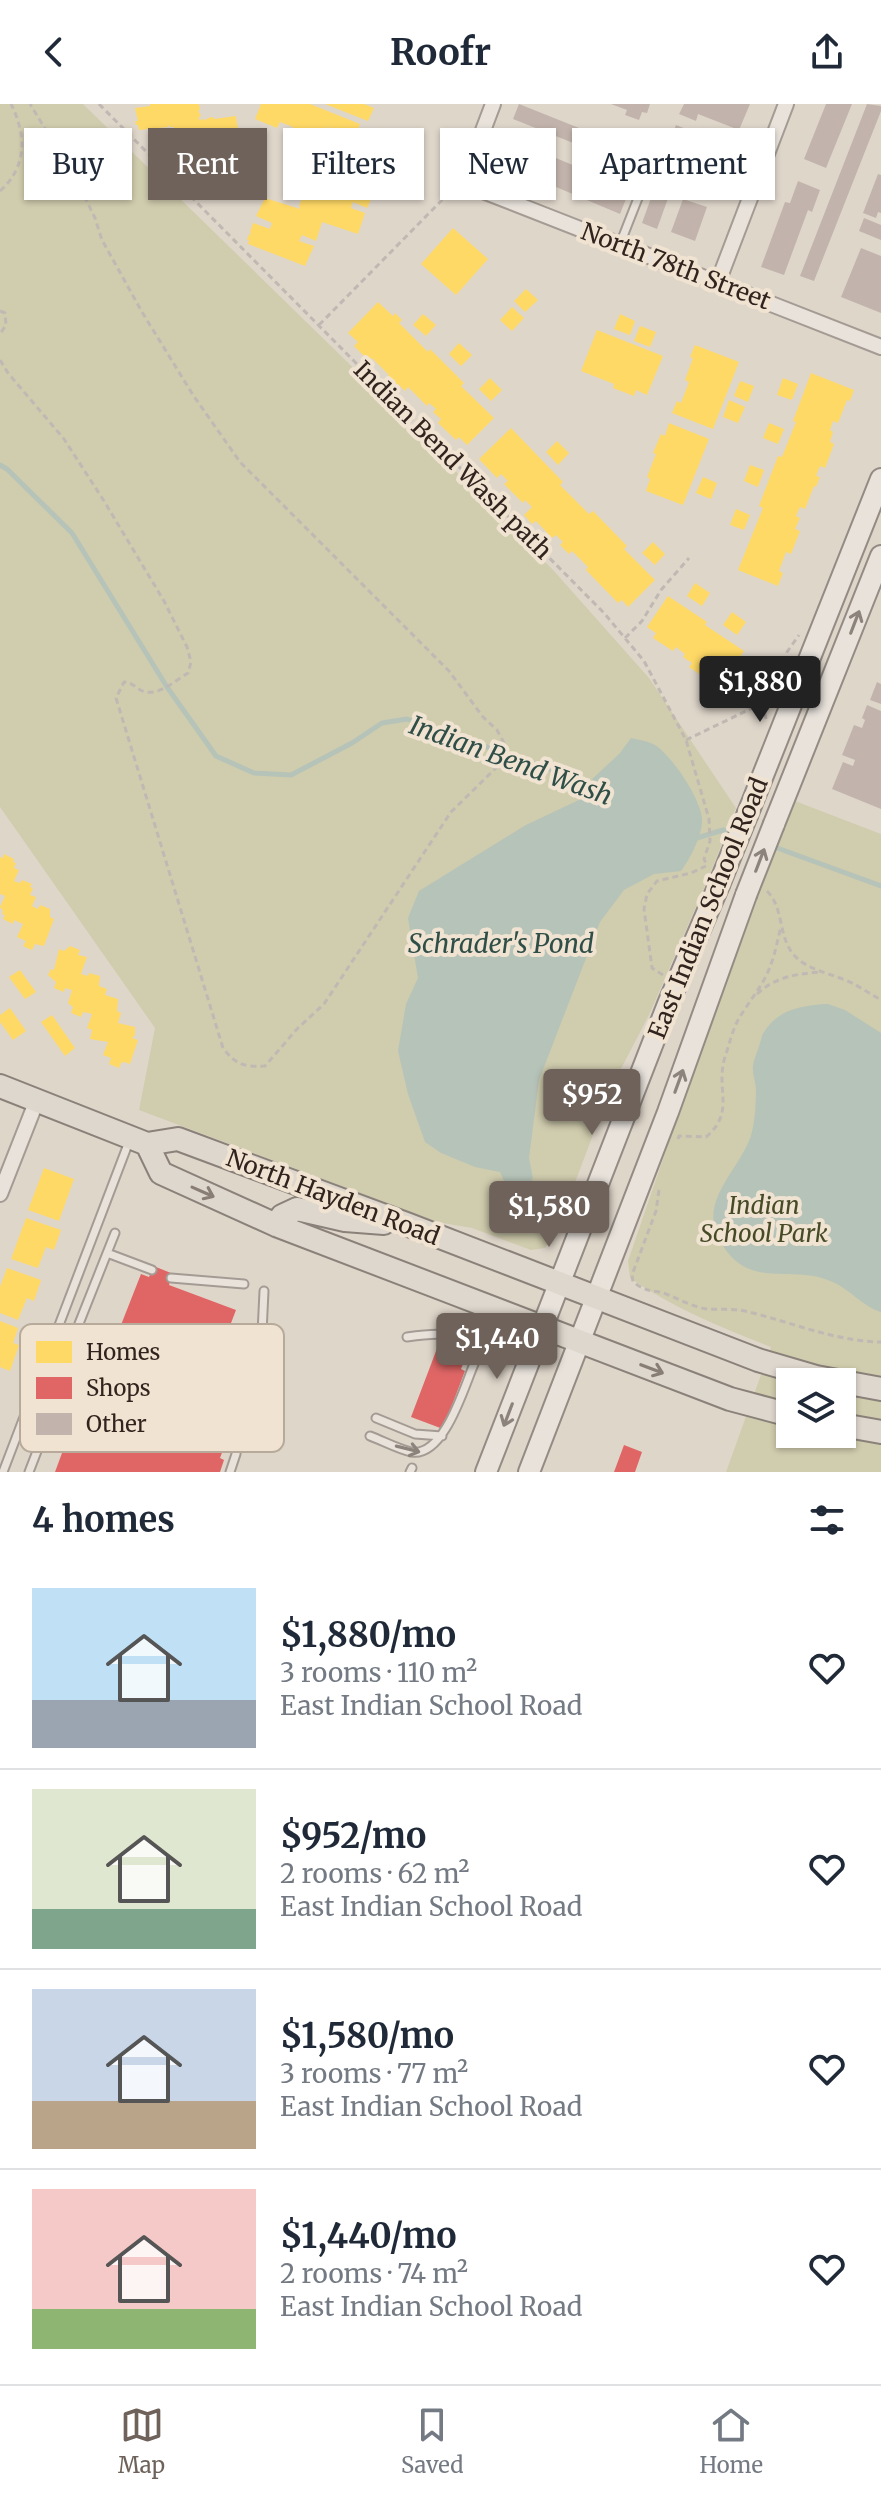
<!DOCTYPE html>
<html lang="en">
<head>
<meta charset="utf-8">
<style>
	:root { --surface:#fff; --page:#f6f6f7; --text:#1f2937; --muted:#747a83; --line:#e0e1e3; --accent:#6e625a }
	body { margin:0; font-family:Merriweather,serif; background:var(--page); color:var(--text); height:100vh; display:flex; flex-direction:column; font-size:30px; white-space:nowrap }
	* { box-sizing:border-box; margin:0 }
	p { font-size:26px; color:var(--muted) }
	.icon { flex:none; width:44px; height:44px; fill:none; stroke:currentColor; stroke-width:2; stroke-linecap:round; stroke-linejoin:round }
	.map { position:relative; height:1368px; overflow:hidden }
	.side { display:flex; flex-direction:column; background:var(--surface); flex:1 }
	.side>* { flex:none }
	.guide { position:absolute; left:24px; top:24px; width:834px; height:72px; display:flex; gap:16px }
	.controls { position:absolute; left:776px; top:1264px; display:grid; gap:16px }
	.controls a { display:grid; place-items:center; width:80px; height:80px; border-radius:0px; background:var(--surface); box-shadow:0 2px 6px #0004; font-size:40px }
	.price { position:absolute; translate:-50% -68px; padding:0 18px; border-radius:8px; background:var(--accent); color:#fff; font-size:26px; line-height:52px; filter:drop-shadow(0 2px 4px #0008) }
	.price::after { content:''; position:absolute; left:50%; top:48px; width:24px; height:18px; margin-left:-12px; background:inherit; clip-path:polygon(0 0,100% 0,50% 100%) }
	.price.current { background:#222; color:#fff }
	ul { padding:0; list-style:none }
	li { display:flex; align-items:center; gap:24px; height:200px; padding:0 32px }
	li+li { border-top:2px solid var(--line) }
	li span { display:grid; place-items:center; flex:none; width:224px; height:160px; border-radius:0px; color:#555 }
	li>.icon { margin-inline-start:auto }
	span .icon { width:96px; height:96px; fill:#fffc; stroke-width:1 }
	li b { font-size:34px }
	h2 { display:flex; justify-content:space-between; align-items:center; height:96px; padding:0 32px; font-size:34px }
	.pill { padding:0 28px; border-radius:0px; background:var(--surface); box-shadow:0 2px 6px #0004; font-size:28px; line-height:72px }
	.pill.current { background:var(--accent); color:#fff }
	header { display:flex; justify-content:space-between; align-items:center; height:104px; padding:0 32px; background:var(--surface); font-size:36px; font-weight:700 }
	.menu { display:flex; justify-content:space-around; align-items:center; height:112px; border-top:2px solid var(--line); background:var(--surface); font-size:22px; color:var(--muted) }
	.menu a { display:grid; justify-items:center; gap:4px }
	.menu .current { color:var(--accent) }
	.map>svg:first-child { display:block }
	.green { fill:#d0ccae; fill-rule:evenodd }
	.water { fill:#b6c3b8 }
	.homes { fill:#ffd966 }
	.shops { fill:#e06666 }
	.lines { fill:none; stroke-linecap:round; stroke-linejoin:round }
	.stream { stroke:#b6c3b8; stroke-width:5 }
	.building { fill:#c2b4ac }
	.lane-casing { stroke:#a49c94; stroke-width:11 }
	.street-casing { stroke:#a49c94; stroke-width:18 }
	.secondary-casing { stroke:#938b84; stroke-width:24 }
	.primary-casing { stroke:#8a827a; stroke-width:26 }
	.path { stroke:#c0b9b3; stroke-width:3; stroke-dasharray:6 4; stroke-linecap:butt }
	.lane { stroke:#e8e2db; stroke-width:7 }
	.street { stroke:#e8e2db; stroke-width:14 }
	.secondary { stroke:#e8e2db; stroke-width:20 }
	.primary { stroke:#ded7cd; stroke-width:22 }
	.secondary-bridge-casing { stroke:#938b84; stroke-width:24; stroke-linecap:butt }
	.secondary-bridge { stroke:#e8e2db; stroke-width:20 }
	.oneway { stroke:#8c837c }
	.oneway2 { stroke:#887e76 }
	.labels { text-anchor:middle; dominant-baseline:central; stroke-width:8; stroke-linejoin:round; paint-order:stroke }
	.street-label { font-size:24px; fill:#31241e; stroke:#f0e3d1 }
	.park-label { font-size:24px; font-style:italic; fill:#464a27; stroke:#f0e3d1 }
	.water-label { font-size:26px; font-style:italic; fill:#2f4e48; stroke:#f0e3d1 }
	.key { fill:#f0e3d1; stroke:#b7aa9b; stroke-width:2 }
	.key-label { font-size:22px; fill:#31241e }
</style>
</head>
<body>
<header><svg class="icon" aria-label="back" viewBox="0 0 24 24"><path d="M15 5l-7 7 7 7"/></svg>Roofr<svg class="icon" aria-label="share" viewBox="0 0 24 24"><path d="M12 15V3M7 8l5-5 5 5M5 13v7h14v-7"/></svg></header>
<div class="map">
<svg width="881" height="1368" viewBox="0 0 881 1368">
	<rect width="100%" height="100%" fill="#dfd6ca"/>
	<path class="green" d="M0,0H83L374,284L554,467L649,574L736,704L708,775L649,911L610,986L557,1126L545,1144L531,1146L472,1124L437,1118L139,1006L155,924L0,703Z
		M795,697L881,730V1368H726L771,1243C722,1224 673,1204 630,1174L628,1157L715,904ZM790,1278H842V1330H790Z"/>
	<path class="water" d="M631,634C639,636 648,637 655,641C672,652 701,695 702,715C703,730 690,755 681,767L654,770L624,786L600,818L539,976L529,1054L533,1074L522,1082L508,1086L500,1068L475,1063L441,1049L425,1038L408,990L398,947L406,900L418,874L408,814L419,787L526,721L581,695L589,678L620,649Z
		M828,900L845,906L881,929V1208C864,1203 851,1187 835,1179C792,1157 747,1191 718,1133C699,1094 743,1063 752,1028C755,1015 756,1000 756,986C756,978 752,970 753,962C754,954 758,947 760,939C762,934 761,932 764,928C778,905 804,901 828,900Z"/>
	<path class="homes" d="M150,0H199L200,6H198L201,12L199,13V16L205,15V17L208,14L213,13L214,15L236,12L239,33L224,36L225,41L242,39L244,60L181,70V58H179L177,49L193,46L192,40L177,42L174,23H170V21L168,23L139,26L138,21H136L135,17H138L135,4L150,2Z
		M261,0H310L360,20L349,49L328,41L334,26L328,23L322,39L292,27L293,23L280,18L277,24L255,15Z
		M325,0H364L374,4L368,17Z
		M316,61L338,70L339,67L345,70L344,72L353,73V75L374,83L373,86L375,87L367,104L353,98L351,104L365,109L358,130L322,118L316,137L302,131L299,137L314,142L305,162L248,140L249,136H247L249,130L251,131L250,128L253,119L270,125L272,119L256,112L265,94L300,105L299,102L305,86L321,92L324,86L307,80Z
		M453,124L488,155L456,191L421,160Z
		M526,185L538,196L525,208L514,197Z
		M378,198L393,212L395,209L402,216L399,219L428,248L430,245L464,279L461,282L494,314L467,341L459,333L456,336L438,319L441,315L433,308L436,305L429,299L427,302L408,283L405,287L398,280L395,283L386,274L389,271L372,254L369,257L354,242L358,238L348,229Z
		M512,203L524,214L512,227L500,216Z
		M423,210L436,221L426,232L413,221Z
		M620,210L635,217L630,231L614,225Z
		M640,222L656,228L650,243L634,237Z
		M597,226L663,252L647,291L636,286L634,292L613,284L614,280L581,267Z
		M459,239L472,251L461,262L449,250Z
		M695,241L739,258L713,325L672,309L677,297L681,299L689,278L685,276L693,254L690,253Z
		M811,269L854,286L850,297L847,296L838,319L833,317L830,326L833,328L830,338L834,340L825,364L820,362L816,372L820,373L816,383L814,382L805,405L800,403L796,412L800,414L795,425L800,427L791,450L786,448L779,467L783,469L778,482L738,466L763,404L759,402L778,352L782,353L796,318L793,317Z
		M490,274L502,286L491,297L479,285Z
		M783,274L798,280L792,296L777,291Z
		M740,277L754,282L748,298L734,292Z
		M729,296L745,303L738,319L723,313Z
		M669,319L709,335L683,401L646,387L650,375L647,373L656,350L653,349L661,330L665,332Z
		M769,319L784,325L778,340L763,334Z
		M511,324L563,378L560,381L589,410L593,407L627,442L624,445L655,476L628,503L622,496L618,499L586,466L588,463L572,447L569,450L560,441L563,438L556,431L552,434L536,417L532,420L524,411L532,403L525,396L523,399L504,380L508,377L501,370L497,374L479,355Z
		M557,337L569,349L558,361L546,348Z
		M750,361L764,366L758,383L744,377Z
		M703,373L717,379L711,395L696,389Z
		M736,405L750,411L744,426L730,421Z
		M653,438L665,450L655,461L642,449Z
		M695,479L710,489L702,502L687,492Z
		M668,492L707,518L705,521L744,547L723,580L713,573L710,577L689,563L692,559L683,553L685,550L676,543L673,547L653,534L656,529L647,523Z
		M732,508L746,518L737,531L723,521Z
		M4,750L14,755L13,758L16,759L14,764L19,766L14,777L20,779L22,776L32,780L30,783L33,784L30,791L36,793L32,802L38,805L40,801L50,805V813L54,815L44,842L35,840L32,846L23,842L26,837L17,833L23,820L14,816L13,820L3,815L5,811L2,810L3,807L0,803L5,792L0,790V753L3,754Z
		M70,842L80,846L78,851L87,853L81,870L88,872L89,869L100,872L99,882L107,885L105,891L118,895L117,907L121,909L118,919L135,923V931L132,934L138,936L130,960L124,958L121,959L119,964L109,960L111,954L103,951L108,938L90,935L92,926L87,924L92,910L83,908L81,913L71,909L73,903L68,899L72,886L65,884L64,888L54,884L56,878L48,871L51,865L54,866L59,845L64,847Z
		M20,866L36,888L25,895L9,873Z
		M10,904L26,927L13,936L0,918V911Z
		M52,911L75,944L65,952L41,918Z
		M44,1064L74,1075L59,1117L28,1106Z
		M26,1114L61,1126L54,1146L46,1143L38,1164L11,1155Z
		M7,1164L41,1176L34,1197L27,1194L18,1216L0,1209V1183Z
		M0,1217L18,1224L13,1239L19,1241L10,1267L0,1263Z"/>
	<path class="shops" d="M156,1163L171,1169L172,1172L169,1181L236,1206L228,1227L234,1230L219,1269L225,1271L213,1308L234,1317L220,1354L224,1356L220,1368H55L69,1330L57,1325L64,1306L86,1310L141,1170L149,1173L153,1164Z
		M441,1234L469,1245L461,1265L465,1267L443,1325L411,1313Z
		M624,1341L642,1348L635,1368H614Z"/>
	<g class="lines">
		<path class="stream" d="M0,361L7,365L72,429L167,583L216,652L254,669L291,671L352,639L382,619L407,615L592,680
			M693,732L697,734L723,726L733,729
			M769,741L881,782
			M528,1077L557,1092"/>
	</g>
	<path class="building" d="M519,0L644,50L646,55L641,66L513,15Z
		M611,0H650L647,9L642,8L639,16L625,11L627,6Z
		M684,0H750L739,26L698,10L696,17L679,10Z
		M826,0H852L826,64L804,55Z
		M867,0L881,2V7L814,177L800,172Z
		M676,21L716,37L718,30L735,37L722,71L665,48Z
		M521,43L531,47L532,44L630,85L620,110L511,64Z
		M878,70L881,71V109L878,108L876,114L863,109Z
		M798,77L820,86L812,108L808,106L784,171L761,163L785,98L790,99Z
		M656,80L671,86L657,125L642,119Z
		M683,95L707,103L695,137L671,128Z
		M864,114L881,121V136L859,127Z
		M861,144L881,152V209L841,193Z
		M877,578L881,580V600L870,596Z
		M867,601L881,607V705L832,685L843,658L853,662L855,656L842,651L854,621L862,624L865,616L862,614Z"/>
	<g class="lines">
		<g class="lane-casing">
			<path id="lane" d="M620,140L653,56L646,41
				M107,1149L152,1166
				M171,1174L244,1180
				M376,1314L415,1330L442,1332
				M370,1332C383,1337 398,1345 411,1348C444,1354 464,1283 474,1260L476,1251L474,1240C447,1228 436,1229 407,1233
				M3,1368L130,1035
				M29,1368L51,1311L61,1265L115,1129
				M230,1368L236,1350L242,1301L261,1250L264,1187
				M410,1368L412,1364"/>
		</g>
		<g class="street-casing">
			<path id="street" d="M493,0L470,61L474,78L483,87L881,243
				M718,178L786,0
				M0,1090L37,996"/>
		</g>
		<g class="secondary-casing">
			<path id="secondary" d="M748,709L881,375
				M774,720L881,452
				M486,1368L668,900L719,781
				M529,1368L668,1008L746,791"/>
		</g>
		<g class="primary-casing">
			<path id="primary" d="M0,982L147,1040L178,1035L409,1121L758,1256L816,1273L881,1285
				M147,1040L161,1069L276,1121L730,1295L790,1311
				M276,1121L282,1112L297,1105L345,1116L384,1119
				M842,1321L881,1328"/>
		</g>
		<path class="path" d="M99,0L604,509L644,557L686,636L709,715L710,737L704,755L707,762
			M0,87C28,62 26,30 11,0
			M0,207L5,209L6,221L0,230
			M319,221L442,96L460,86
			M0,256L8,269L64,335L104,397L164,497L187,543L191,558L188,569C178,575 159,591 147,588C137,587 134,578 124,578L116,594L223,944C236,961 244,963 265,962L297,925L324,900L451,708L500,660L504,639L497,626L483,613L449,567L240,358L193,291L142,208L102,136L95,114L77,77L30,0
			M625,534L642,517L661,486L689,454
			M766,615L765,610L787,548L799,531
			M686,636L769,596
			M767,787C784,804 778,831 793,850C807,867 835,870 854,880C863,885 872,891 881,896
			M663,871L652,864L644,805L647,790L657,777L691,769L706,762
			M757,890C775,873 796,870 820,868
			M678,1035L679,1032L706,1033C736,1008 715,985 725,953C729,941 732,928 737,918C746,901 759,887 767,870C774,855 777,839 781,822
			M659,1086L656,1107L632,1171L633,1178C648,1189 651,1185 666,1190C679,1195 693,1203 707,1205C721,1206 735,1204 749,1208C794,1219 834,1237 881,1238"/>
		<use href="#lane" class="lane"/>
		<use href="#street" class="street"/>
		<use href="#secondary" class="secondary"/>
		<use href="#primary" class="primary"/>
		<g class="secondary-bridge-casing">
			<path id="secondary-bridge" d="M719,781L748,709
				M746,791L774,720"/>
		</g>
		<use href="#secondary-bridge" class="secondary-bridge"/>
	</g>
	<defs><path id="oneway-shaft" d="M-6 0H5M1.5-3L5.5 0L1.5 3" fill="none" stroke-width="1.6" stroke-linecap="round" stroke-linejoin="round" transform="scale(2)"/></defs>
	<g class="oneway">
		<use href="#oneway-shaft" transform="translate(855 518) rotate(-69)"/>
		<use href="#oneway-shaft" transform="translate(760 756) rotate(-69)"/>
		<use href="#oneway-shaft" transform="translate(679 977) rotate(-70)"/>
		<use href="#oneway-shaft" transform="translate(508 1311) rotate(111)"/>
		<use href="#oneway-shaft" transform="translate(408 1345) rotate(14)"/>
	</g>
	<g class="oneway2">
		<use href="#oneway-shaft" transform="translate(203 1088) rotate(24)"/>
		<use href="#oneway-shaft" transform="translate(652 1265) rotate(21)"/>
	</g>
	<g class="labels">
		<g class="street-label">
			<text transform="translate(676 162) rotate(21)">North 78th Street</text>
			<text transform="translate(453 356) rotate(45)">Indian Bend Wash path</text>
			<text transform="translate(708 804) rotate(-68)">East Indian School Road</text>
			<text transform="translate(333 1093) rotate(21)">North Hayden Road</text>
		</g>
		<g class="park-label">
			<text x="764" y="1101">Indian<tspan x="764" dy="28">School Park</tspan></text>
		</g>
		<g class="water-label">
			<text transform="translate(511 656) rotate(20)">Indian Bend Wash</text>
			<text x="501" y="839">Schrader's Pond</text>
		</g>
	</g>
	<rect x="20" y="1220" width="264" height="128" rx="12" class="key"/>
	<rect x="36" y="1237" width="36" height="22" fill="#ffd966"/>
	<rect x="36" y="1273" width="36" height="22" fill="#e06666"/>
	<rect x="36" y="1309" width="36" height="22" fill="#c2b4ac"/>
	<g class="key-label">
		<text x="86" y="1256">Homes</text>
		<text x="86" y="1292">Shops</text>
		<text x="86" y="1328">Other</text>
	</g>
</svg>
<div class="controls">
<a><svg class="icon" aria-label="layers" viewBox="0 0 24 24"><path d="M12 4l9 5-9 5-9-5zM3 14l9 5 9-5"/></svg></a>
</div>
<b class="price current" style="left:760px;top:620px">$1,880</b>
<b class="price" style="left:592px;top:1033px">$952</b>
<b class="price" style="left:549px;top:1145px">$1,580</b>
<b class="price" style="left:497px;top:1277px">$1,440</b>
<div class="guide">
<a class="pill">Buy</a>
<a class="pill current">Rent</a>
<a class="pill">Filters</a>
<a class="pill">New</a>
<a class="pill">Apartment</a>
</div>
</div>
<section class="side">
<h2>4 homes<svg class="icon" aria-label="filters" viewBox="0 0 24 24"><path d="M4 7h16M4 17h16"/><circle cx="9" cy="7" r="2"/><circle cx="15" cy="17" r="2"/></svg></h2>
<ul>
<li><span style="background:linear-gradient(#bfe0f5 70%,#9aa5b1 0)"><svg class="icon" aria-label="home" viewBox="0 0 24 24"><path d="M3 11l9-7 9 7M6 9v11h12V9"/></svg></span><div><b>$1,880/mo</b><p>3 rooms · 110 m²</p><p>East Indian School Road</p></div><svg class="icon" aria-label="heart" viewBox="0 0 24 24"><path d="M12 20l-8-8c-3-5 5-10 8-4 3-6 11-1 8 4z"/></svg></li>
<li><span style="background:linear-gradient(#dfe7d0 75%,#7fa58c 0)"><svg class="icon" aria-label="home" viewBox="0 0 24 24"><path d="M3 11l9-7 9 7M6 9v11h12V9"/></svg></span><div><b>$952/mo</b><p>2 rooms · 62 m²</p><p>East Indian School Road</p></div><svg class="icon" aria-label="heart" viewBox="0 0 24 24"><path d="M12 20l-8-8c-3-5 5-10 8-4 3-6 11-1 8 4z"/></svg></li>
<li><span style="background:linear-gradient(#c9d6e8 70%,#b9a48a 0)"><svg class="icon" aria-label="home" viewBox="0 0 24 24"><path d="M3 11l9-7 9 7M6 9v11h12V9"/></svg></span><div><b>$1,580/mo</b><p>3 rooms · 77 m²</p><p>East Indian School Road</p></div><svg class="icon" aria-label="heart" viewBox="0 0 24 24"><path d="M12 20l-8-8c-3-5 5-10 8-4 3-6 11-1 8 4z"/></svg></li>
<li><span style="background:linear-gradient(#f6c9c9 75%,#8fb573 0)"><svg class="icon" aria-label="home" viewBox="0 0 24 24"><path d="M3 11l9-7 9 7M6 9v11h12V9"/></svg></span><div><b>$1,440/mo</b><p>2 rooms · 74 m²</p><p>East Indian School Road</p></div><svg class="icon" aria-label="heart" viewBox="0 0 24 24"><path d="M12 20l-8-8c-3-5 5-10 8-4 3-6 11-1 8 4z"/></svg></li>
</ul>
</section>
<nav class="menu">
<a class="current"><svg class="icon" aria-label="map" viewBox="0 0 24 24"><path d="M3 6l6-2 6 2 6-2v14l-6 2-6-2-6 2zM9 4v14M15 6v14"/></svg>Map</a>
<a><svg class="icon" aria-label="saved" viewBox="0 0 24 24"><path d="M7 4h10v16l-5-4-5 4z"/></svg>Saved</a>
<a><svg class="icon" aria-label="home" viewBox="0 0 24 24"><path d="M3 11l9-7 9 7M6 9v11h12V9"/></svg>Home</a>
</nav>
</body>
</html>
